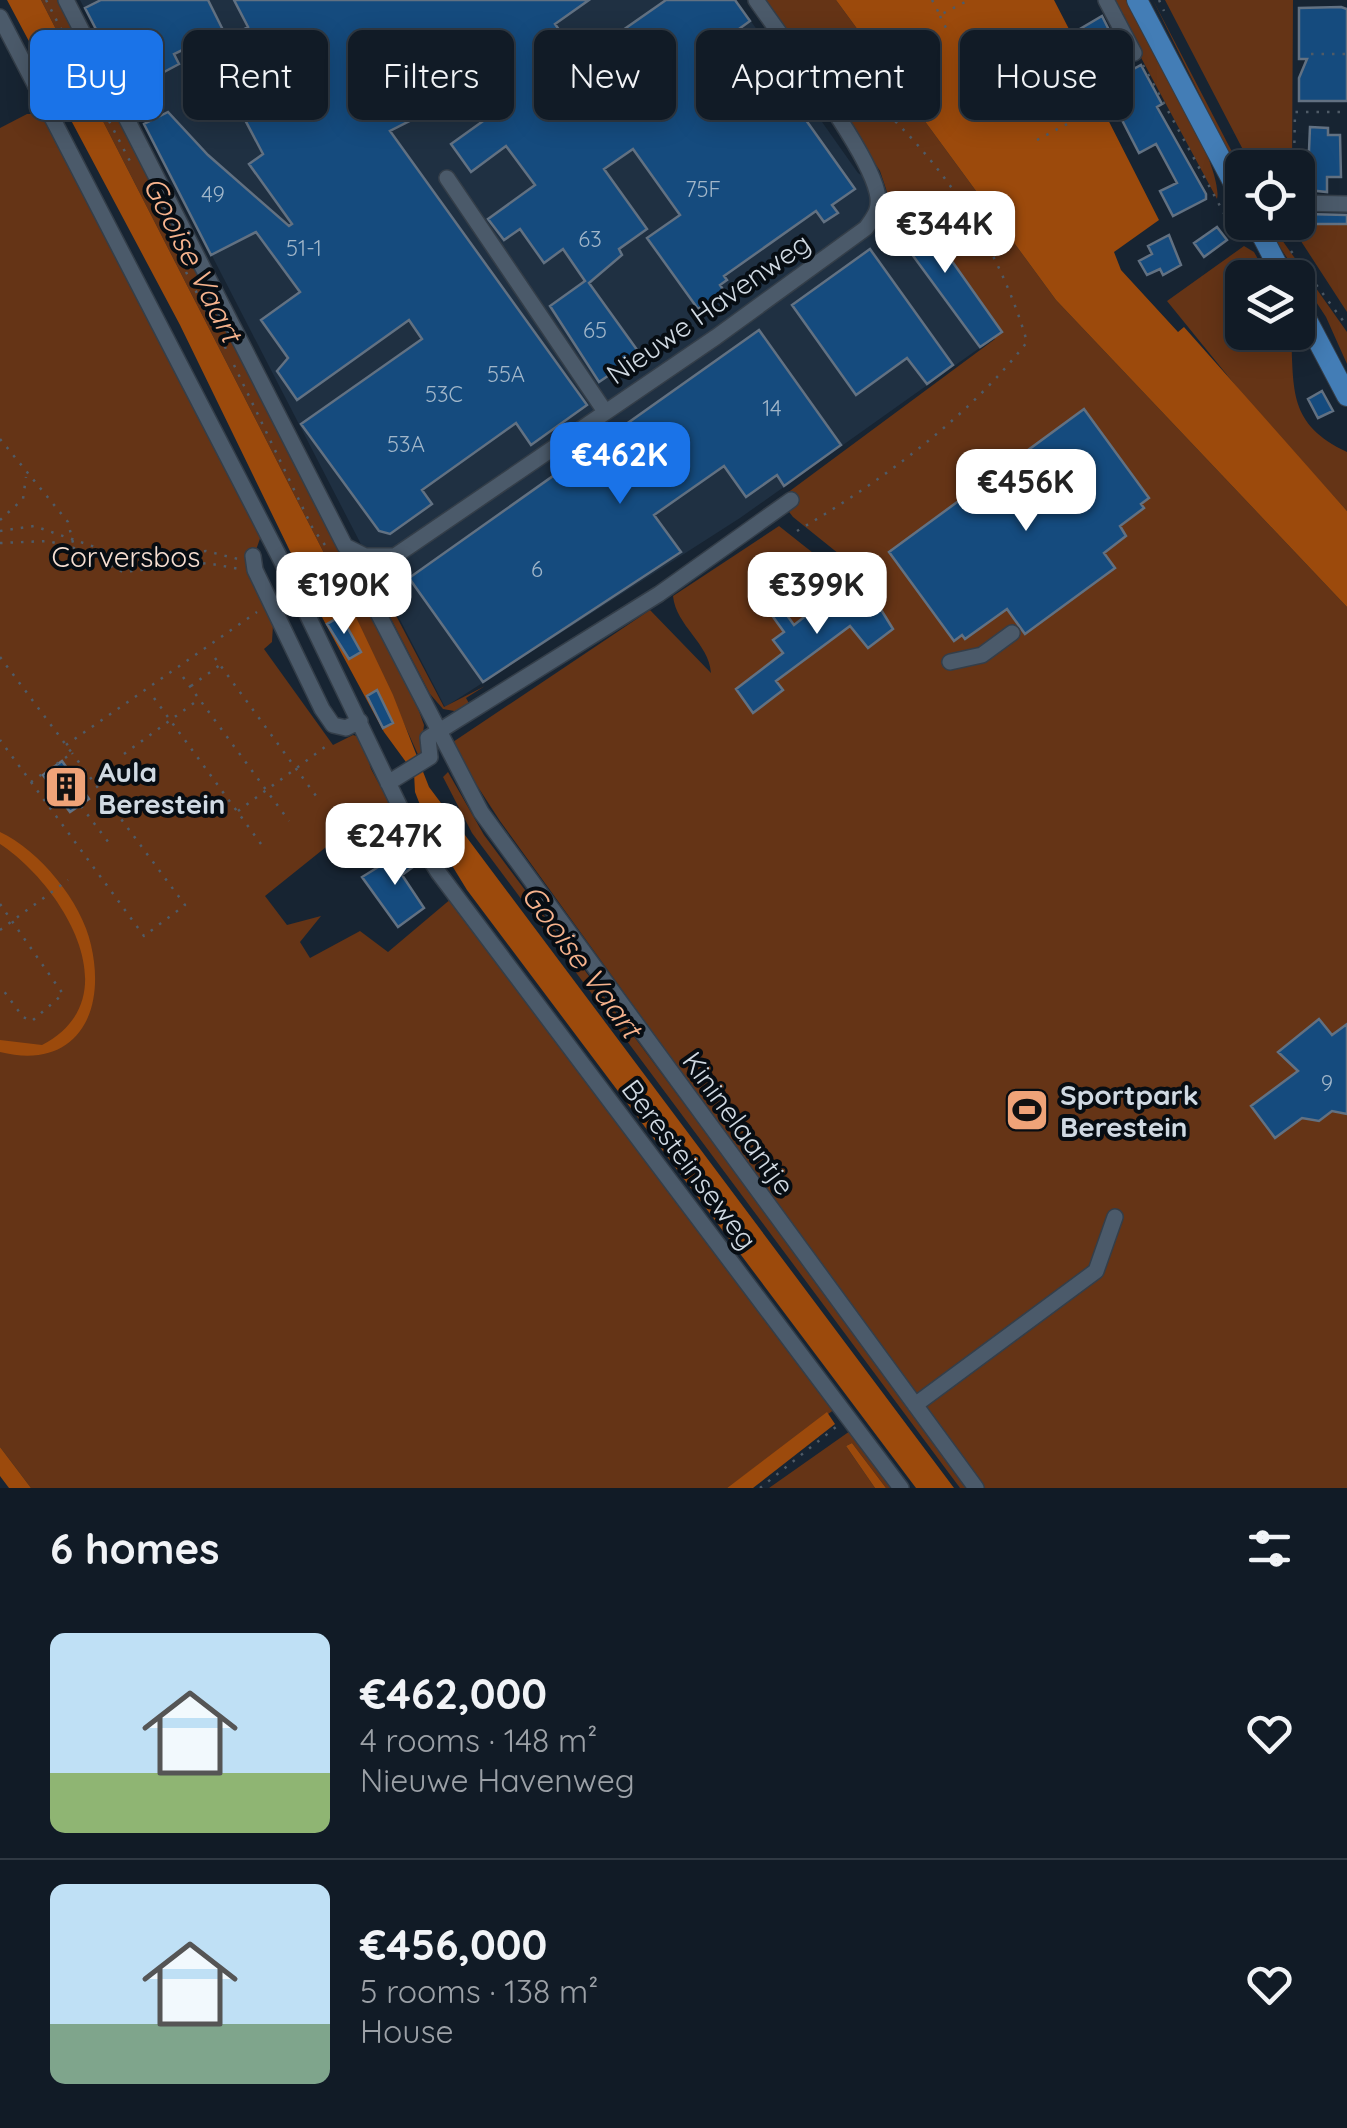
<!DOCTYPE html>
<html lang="en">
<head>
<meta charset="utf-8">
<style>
	:root { --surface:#111b26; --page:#1a242e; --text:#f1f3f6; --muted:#9ca1a7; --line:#303943; --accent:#1a73e8 }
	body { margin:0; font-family:Quicksand,sans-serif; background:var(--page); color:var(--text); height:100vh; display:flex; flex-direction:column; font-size:38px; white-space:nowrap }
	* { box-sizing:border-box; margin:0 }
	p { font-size:32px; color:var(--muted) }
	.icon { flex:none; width:55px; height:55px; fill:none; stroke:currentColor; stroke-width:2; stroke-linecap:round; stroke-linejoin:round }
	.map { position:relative; height:1488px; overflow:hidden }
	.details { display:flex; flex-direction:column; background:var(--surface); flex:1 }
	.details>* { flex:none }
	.top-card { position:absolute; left:30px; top:30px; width:1288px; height:90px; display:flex; gap:20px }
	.buttons { position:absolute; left:1225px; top:150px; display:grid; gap:20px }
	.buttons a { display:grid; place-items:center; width:90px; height:90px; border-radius:15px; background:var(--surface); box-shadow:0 5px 25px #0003,0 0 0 2px var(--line); font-size:50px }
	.price { position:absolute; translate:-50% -85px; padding:0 22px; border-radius:20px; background:#fff; color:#222; font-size:32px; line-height:65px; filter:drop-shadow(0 2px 5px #0008) }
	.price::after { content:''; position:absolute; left:50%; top:60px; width:30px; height:22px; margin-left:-15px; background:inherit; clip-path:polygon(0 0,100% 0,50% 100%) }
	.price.active { background:var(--accent); color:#fff }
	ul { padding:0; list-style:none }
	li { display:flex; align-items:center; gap:30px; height:250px; padding:0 50px }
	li+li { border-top:2px solid var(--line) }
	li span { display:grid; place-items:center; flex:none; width:280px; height:200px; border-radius:15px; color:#555 }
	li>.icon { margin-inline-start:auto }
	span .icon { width:120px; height:120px; fill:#fffc; stroke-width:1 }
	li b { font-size:42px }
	h2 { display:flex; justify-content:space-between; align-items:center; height:120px; padding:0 50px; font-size:42px }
	.tag { padding:0 35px; border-radius:15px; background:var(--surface); box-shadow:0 5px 25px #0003,0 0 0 2px var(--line); font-size:35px; line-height:90px }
	.tag.active { background:var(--accent); color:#fff }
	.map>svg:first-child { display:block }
	.built { fill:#1f3042 }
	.green { fill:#653416 }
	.water { fill:#9c4a0c }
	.building { fill:#154b7e; stroke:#627182; stroke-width:2.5 }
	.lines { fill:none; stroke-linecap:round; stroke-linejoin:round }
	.minor-casing { stroke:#343e49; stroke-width:18 }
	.major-casing { stroke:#343e49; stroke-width:22 }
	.path { stroke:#4f5b67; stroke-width:2.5; stroke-dasharray:2.5 8; stroke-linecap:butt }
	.minor { stroke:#4b5a6a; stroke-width:15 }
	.major { stroke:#437db6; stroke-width:20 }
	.labels { text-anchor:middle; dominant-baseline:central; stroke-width:8; stroke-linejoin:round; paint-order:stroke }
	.number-label { font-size:22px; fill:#a1b6c9 }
	.street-label { font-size:28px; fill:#d0d9e2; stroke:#070d13 }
	.park-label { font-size:28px; fill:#f7dfd2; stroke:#070d13 }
	.poi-label { font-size:28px; font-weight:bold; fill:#d0d9e2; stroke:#070d13; text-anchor:start }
	.water-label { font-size:30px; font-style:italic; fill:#f7b38d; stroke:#070d13 }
</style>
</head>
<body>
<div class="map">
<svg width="1347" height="1488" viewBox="0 0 1347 1488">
	<rect width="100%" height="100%" fill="#172432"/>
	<path class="built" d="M80,0H736L858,173L913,206L1002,332L740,518L445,707Z"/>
	<path class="green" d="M41,0H57L411,689L424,725L420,759L346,596Z
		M766,0H836L1056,300L1347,607V1488H982L500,821L450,744L650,610L711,673C709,643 676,626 673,596L779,526L832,568L844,558L793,517L779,499L995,339L904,208L888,195L880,171Z
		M1110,0H1128C1147,36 1225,167 1217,199Z
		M1153,0L1242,171V181Z
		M1165,0H1293L1292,167H1252Z
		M27,114H37L48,122L262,533L252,561L274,608L272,642L264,649L333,745L353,735L362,738L371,769L404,830L341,835L265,896L287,925L321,916L300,942L310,958L360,931L388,952L452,898L835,1409L727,1488H31L0,1447V128Z
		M1264,223H1270L1347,332V364L1326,317Z
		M1281,223L1347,224V312L1297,235Z
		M1244,246L1254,252L1268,277L1242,278V332L1291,333C1294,391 1288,424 1347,452V511L1253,407L1167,301Z
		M374,566L388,579L380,585L444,707L485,686L466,698L470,705L460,712L443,709L430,694L375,588Z
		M448,772L484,835L970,1488H960L472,833L443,777Z
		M850,1431L894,1488H886L852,1443L846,1446L875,1488H769Z"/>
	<path class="water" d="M7,0H41L346,596L393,695L429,787L954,1488H916L467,890L429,828L415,792L414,773L384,732L323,619L180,325Z
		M836,0H1054L1070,31L1067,39L1159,220L1114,252L1121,270L1178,332L1184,327L1347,511V607L1056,300Z
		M0,832C39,850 82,902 91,945C107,1013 76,1071 0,1052V1040L42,1045C133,998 61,884 0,844Z
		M827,1412L835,1424L753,1488H727Z
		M852,1443L886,1488H875L846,1446Z
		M0,1447L31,1488H9L0,1476Z"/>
	<path class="building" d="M101,0H208L227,38L248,27L234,0H589L555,24L580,60L666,0H735L750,21L699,58L740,114L781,85L855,189L832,205L838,213L824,222L816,211L724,276L727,280L720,285L724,291L698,309L647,238L680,215L633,149L604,169L647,229L619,249L622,255L589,283L640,354L599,382L550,306L585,281L563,249L544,263L520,229L504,240L488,219L535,185L506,146L471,172L451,144L497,111L483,84L390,131L587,405L531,445L516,423L422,490L432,504L390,534L379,531L301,424L422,339L409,320L297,400L277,371L288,358L261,320L300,292L256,232L211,255L144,124L168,112L208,155L289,226L292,224L249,164L263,154L203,40L174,54L179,64L128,91L85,8Z
		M1341,7L1347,9V101H1299V78L1307,59H1299V8Z
		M1102,16L1108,28L1087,40L1080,29Z
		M1141,65L1162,104L1157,107L1206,194V199L1173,216L1160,191L1177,183L1156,144L1139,153L1104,85Z
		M1310,127L1328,128V135H1340L1341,177H1327V192L1298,189L1296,151H1309Z
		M913,206L1002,332L980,347L889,223Z
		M1305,214L1347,215V224H1305Z
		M1217,227L1227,240L1204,257L1194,243Z
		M1169,235L1181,265L1163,275L1160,269L1147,275L1139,261L1152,254L1148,246Z
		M870,249L953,365L927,384L907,358L856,395L792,305Z
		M759,330L841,445L784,486L777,475L746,497L724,466L654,515L681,552L483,682L409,578Z
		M1322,391L1333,411L1318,418L1308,399Z
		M1084,409L1149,498L1141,504L1144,508L1120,526L1126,536L1104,553L1115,568L1025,634L1007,609L965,639L962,635L954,641L889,552Z
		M859,574L893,629L868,648L850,626L776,681L783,690L753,713L736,689L783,653L773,640L784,632L771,614L781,607L794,625Z
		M341,616L361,652L349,659L327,624Z
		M377,690L393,723L383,728L367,696Z
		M62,761L89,799L70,812L43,775Z
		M406,850L417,864L402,875L424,908L398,927L362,877Z
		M1319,1019L1332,1035L1347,1024V1114L1332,1111L1319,1121L1302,1118L1275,1138L1251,1106L1298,1071L1278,1052Z"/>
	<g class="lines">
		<g class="minor-casing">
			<path id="minor" d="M66,0L345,546L365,556H395L716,337L866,228C875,216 881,208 877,192C866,146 786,44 756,0
				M1106,0L1134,53
				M0,17L281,560L410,828L438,872L901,1488
				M447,178L604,410
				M1298,203L1347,204
				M253,556L255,570L322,709L333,725L346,728L360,721
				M365,556L363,584L481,812L976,1488
				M950,662L982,655L1012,633
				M388,783L430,757L428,738L659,594L791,500
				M915,1405L1096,1271L1115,1217"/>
		</g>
		<g class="major-casing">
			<path id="major" d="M1137,0L1242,199
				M1255,222L1284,278
				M1298,303L1347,396"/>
		</g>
		<path class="path" d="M46,0L133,167
			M932,0L940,15L969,0
			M1159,0L1164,11
			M940,16L949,34
			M1311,54H1347
			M979,64L990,84L1069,43
			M1143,65L1238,239
			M991,86L1001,105
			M1037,140L1101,106
			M1294,164L1295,112H1347
			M1291,251L1347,326
			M186,272L226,349
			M1232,282L1259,266
			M234,365L313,529L328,549
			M0,439L68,522L74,547
			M0,520L23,499L26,477
			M0,531L34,526L127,558L206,551L238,559
			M797,531C880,482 967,419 1027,342C995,230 917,123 819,59
			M0,543L48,541L74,548L123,572L207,563L239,569
			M0,657L72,753L31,782L0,740
			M215,658L319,800
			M183,677L289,821
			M191,686L220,665
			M154,698L261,844
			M66,745L257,612
			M124,754L198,700
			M31,782L144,936L185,905L72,753
			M81,806L112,847
			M238,811L325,747
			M0,904L63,994L32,1021L23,1017L0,986
			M0,930L68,880
			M760,1488L836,1427"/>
		<use href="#minor" class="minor"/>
		<use href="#major" class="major"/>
	</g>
	<defs>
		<g id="building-square" transform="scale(2.25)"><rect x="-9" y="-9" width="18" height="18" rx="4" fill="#efa378" stroke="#070d13"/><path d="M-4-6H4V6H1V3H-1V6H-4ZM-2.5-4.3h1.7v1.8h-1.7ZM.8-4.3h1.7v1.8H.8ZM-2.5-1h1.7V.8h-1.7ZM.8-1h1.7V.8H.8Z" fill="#111"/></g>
		<g id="stadium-square" transform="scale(2.25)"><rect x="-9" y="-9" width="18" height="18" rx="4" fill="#efa378" stroke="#070d13"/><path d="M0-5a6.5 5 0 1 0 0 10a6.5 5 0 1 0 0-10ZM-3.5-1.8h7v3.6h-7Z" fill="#111"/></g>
	</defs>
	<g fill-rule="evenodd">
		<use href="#building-square" x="66" y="787"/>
		<use href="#stadium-square" x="1027" y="1110"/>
	</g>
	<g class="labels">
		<g class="number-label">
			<text x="703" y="189">75F</text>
			<text x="213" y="194">49</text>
			<text x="590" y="239">63</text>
			<text x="304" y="248">51-1</text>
			<text x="595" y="330">65</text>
			<text x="506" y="374">55A</text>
			<text x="444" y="394">53C</text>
			<text x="772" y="408">14</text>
			<text x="406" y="444">53A</text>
			<text x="537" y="569">6</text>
			<text x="1327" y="1083">9</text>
		</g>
		<g class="street-label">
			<text transform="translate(708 308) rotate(-35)">Nieuwe Havenweg</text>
			<text transform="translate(739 1123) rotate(54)">Kininelaantje</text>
			<text transform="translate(690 1164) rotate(53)">Beresteinseweg</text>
		</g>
		<g class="park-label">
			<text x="126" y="556">Corversbos</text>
		</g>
		<g class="poi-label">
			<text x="98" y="771">Aula<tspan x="98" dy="32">Berestein</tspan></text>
			<text x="1060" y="1094">Sportpark<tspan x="1060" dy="32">Berestein</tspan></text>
		</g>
		<g class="water-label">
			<text transform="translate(193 259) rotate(63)">Gooise Vaart</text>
			<text transform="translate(582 961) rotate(54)">Gooise Vaart</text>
		</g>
	</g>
</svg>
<div class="buttons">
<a><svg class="icon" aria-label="locate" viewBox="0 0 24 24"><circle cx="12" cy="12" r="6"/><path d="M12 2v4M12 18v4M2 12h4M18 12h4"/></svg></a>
<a><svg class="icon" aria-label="layers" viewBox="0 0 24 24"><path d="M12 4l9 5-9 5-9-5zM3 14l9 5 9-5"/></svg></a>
</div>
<b class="price" style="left:945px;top:276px">€344K</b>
<b class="price active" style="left:620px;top:507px">€462K</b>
<b class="price" style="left:1026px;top:534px">€456K</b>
<b class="price" style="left:344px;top:637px">€190K</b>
<b class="price" style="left:817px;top:637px">€399K</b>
<b class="price" style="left:395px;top:888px">€247K</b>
<div class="top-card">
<a class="tag active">Buy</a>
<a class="tag">Rent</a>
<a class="tag">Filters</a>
<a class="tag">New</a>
<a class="tag">Apartment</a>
<a class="tag">House</a>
</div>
</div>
<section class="details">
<h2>6 homes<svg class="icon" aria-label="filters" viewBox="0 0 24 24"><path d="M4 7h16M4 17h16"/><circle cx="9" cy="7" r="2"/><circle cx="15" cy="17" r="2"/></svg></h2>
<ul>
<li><span style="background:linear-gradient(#bfe0f5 70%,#8fb573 0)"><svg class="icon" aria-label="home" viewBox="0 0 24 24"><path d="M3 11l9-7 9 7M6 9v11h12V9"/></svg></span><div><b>€462,000</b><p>4 rooms · 148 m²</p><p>Nieuwe Havenweg</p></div><svg class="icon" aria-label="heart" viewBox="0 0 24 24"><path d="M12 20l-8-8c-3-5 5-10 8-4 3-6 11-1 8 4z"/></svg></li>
<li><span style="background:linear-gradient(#bfe0f5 70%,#7fa58c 0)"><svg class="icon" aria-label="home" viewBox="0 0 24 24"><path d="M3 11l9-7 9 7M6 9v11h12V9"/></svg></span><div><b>€456,000</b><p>5 rooms · 138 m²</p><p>House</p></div><svg class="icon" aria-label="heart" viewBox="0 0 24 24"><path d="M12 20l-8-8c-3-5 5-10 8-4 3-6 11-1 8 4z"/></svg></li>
</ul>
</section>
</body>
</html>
